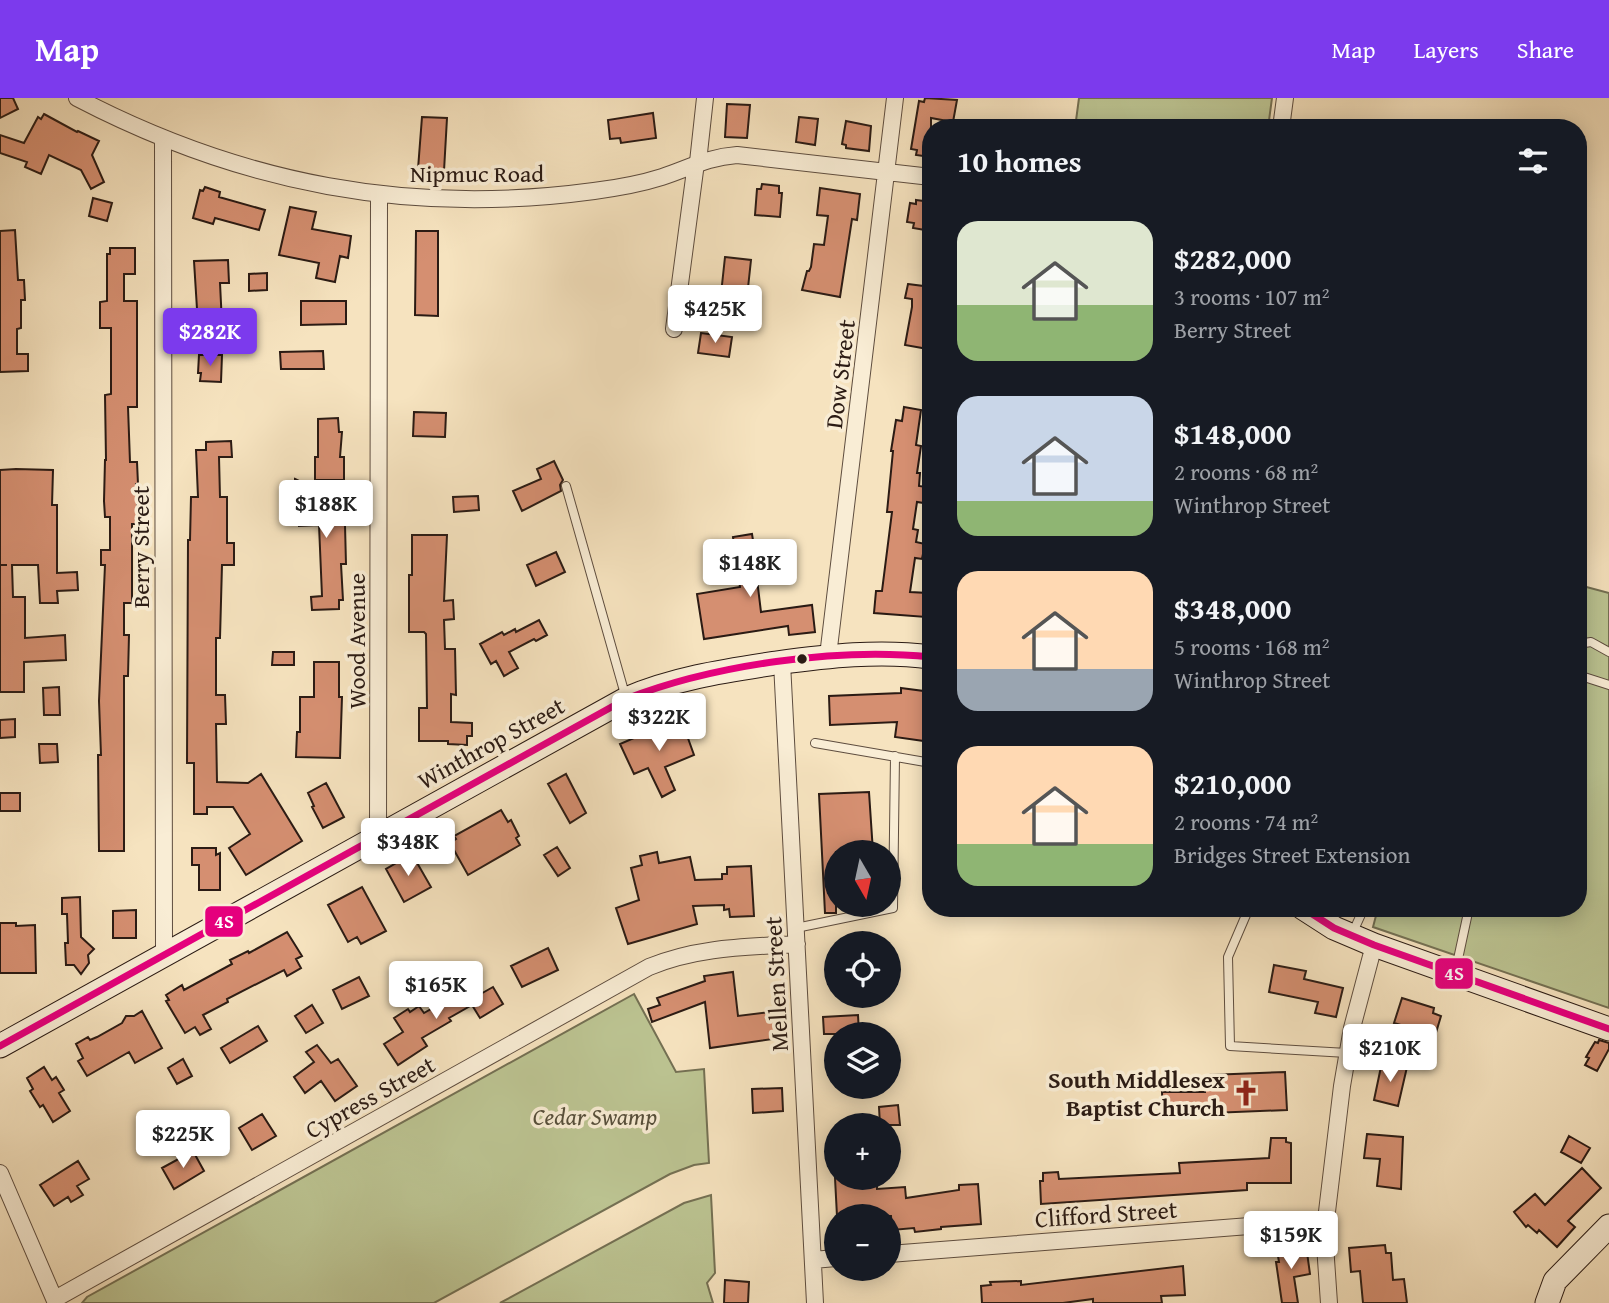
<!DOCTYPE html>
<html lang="en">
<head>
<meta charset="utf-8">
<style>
	:root { --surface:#171b24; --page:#20242c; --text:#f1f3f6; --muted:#9ea1a6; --accent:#7c3aed }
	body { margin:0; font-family:"Gentium Book Plus",serif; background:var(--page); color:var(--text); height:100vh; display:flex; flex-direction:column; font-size:26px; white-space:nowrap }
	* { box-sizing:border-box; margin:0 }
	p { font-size:23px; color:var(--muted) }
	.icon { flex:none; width:38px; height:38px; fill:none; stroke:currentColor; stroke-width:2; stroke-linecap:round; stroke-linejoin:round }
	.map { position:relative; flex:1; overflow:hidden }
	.panel { position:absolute; left:922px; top:21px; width:665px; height:798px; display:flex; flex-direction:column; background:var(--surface); border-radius:28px; box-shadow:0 4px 18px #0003 }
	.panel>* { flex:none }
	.needle { width:46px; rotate:171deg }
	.controls { position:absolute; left:824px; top:742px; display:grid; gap:14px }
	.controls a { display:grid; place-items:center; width:77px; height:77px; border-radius:50%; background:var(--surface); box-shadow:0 4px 18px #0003; font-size:35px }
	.price { position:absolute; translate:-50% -60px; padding:0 16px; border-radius:7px; background:#fff; color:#222; font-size:23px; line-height:46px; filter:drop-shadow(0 2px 4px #0008) }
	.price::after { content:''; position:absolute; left:50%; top:42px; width:21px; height:16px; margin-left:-10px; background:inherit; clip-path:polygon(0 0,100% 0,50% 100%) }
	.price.selected { background:var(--accent); color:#fff }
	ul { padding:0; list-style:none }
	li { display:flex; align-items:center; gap:21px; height:175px; padding:0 35px }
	li span { display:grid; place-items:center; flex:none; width:196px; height:140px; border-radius:21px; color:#555 }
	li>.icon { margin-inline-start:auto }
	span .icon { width:84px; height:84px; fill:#fffc; stroke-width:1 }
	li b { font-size:30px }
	h2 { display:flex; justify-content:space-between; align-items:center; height:84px; padding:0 35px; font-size:30px }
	header { display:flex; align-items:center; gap:42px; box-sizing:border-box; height:98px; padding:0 35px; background:var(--accent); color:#fff }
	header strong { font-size:33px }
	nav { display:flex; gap:38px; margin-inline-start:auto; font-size:24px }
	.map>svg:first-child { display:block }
	.green { fill:#bcc492; stroke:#747053; stroke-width:2 }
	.building { fill:#d58f71; stroke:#2b1b14; stroke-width:2 }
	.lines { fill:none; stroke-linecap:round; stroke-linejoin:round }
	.lane-casing { stroke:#5e4d3f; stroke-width:10 }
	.street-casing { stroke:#5e4d3f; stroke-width:18 }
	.secondary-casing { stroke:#2b1b14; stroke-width:25 }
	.lane { stroke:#f9edd5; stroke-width:8 }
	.street { stroke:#f9edd5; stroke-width:16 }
	.secondary { stroke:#f9edd5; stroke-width:23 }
	.bus-1-casing { stroke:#f9edd5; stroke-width:12 }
	.bus-1 { stroke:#e5007d; stroke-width:7 }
	.bus-dot { fill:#2b1b14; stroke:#f9edd5; stroke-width:2.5 }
	.labels { text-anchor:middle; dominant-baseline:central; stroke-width:7; stroke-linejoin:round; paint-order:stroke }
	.street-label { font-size:24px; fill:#2b1b14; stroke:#f9edd5 }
	.poi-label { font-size:24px; font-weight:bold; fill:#2b1b14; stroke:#f9edd5; text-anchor:end }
	.park-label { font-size:24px; font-style:italic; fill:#564e3a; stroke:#f9edd5 }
	.line-badge { stroke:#f9edd5; stroke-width:2.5 }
	.badge-label { font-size:19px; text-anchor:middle; font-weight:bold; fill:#fff }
</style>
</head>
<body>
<header>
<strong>Map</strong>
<nav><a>Map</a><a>Layers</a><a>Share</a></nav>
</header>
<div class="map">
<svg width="1609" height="1205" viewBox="0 0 1609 1205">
	<rect width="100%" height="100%" fill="#f6e3bf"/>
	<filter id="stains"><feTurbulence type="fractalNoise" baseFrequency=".00286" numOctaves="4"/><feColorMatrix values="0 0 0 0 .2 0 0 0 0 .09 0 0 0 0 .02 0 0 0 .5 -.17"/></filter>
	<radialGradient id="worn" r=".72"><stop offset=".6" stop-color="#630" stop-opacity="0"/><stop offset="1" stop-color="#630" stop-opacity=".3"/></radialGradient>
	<path class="green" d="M1079,0H1272L1268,30H1075Z
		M1579,487L1609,495V910L1373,829L1378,810H1578Z
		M634,896L676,974L704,971L709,1065L694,1067L670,1076L434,1205H82L87,1199Z
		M711,1097L715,1175L707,1185L713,1205H500L684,1105Z"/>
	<path class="building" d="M0,0H13L18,11L0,20Z
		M925,0L957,2L953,24L931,20V59L916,57L917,52L911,51L919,3L924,4Z
		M727,6L750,7L747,40L725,39Z
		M653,15L656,40L621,45L620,40L610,41L608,22Z
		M44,16L77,34L78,33L99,43L92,57L104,84L91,91L81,72L49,57L41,76L25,69L27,64L0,55V37L24,45L38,19L41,21Z
		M422,19L447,20L444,73L418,71Z
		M799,19L818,21L815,47L796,44Z
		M846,23L871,28L869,53L846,50V47L842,46Z
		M762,86L779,88V95H782L780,119L755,117L757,91H761Z
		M205,89L220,94L219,99L265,112L259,132L215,120L213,126L193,120L200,92L203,93Z
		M820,90L860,96L857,122L852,121L840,199L802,192L807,173H809L811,169L814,146L824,147L828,118L817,117Z
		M93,100L112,105L107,123L89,118Z
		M916,102L931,104V133L913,130L914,125L907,124L910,105L916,106Z
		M290,109L316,114L312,131L351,138L348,160L340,158L335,184L316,180L319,165L279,157Z
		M15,132L18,182H24L25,202H21V230L17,231V256H28V273L0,274V133Z
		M416,133H438V218L415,217Z
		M110,150H135V176H124V203H137V309H128L130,364H137L138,386H136L138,426H132V505H124V537H129L128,578H124V753H99L98,657H101L99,603L105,467H101V452H110V419H105L104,403L105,362H106L105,297L111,296V230H100V204L107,203V156H110Z
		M725,159L751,162L747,199L721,196Z
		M228,162L229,185H220L222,226L198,227L194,163Z
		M267,175V192L249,193V176Z
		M908,186L931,189V236L928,251L905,247L912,209V201L905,200Z
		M301,203H346V226L301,227Z
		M701,235L732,239L729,259L698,255Z
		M323,253L324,271H281L280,254Z
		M199,257H222L221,284L200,283L201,275H198Z
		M904,309L921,312L916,347L921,348L917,375H920L919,388L926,389L924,405L917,404L913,431L918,432L916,444L925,446L922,461L915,460L910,494L928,495L926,519L874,515L876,493H882L892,414H887L893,353H891L896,322L902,323Z
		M414,314L446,315L445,339L413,338Z
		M338,320L339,334H342L340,359H344V382H315V359H318V321Z
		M231,343L232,359H219L220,399H227V445H234V467H222L220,540H216V597H225L226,626H216L217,684L248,685L261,676L302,743L246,777L229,750L250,736L233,709H207V716H194V665H187L188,442H190L191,399H198L196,352H206V344Z
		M554,363L563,382L560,387L561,393L522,413L513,393L541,381L537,371Z
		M16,371L53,372L52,407H57V475L77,474L78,492L57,493L58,505H40L38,467H12L13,499H25V540L65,537L66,562L24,564V594H0V467H7H0V372Z
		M295,381L344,405V410L349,409V427H345L346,466H341L343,502H339V511L312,512L311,499L322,498L319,427L299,428V405H295Z
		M478,398L479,412L454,414L453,399Z
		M752,436L755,455L789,451L791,469L756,473L761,514L812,507L815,534L789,537L788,528L704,541L697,496L740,489L733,439Z
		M412,437H447L444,503L453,502L454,521L444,522L445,551H455L456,597L451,596V624L472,625V638H467V647L448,646V643H419V610H427L426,536L424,534H409V477H412Z
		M556,454L565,474L536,488L527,467Z
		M539,522L547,537L536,543L534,541L509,554L518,570L504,578L496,563L491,566L480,546L502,534L504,537L515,531L516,534Z
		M273,554H294V567H272Z
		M314,564H339V599H342L340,660L296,659L297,634H300V599H314Z
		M59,589L60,617H44L43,590Z
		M901,590L931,594V644L895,639L897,624L830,627L829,598L901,595Z
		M680,618L694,657L665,669L675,692L662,699L648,670L634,676L620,646L643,636L644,639L669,628L667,623Z
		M15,621V639L0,640V622Z
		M39,646H57L58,664L40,665Z
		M566,676L586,715L570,725L548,686Z
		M326,685L344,719L323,730L312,709L314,708L308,695Z
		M869,694L873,754H836V815H825L819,696Z
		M0,695H20V713H0Z
		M501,712L508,724L511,722L519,738L516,740L520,747L468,777L450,745L456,741L454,738Z
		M557,749L570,770L558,778L544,757Z
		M192,750H216V757L220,755V792H199V767H192Z
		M657,754L659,765L690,759L695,782L722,781V776H727V769L751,768L754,818L730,819L729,811L724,812V807L693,808L697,826L628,846L616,810L639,802L631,770L642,767L640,758Z
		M412,756L431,789L404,804L386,771Z
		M362,789L386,833L361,846L357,839L348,844L328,807Z
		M80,799L81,839L94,851L88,857L89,865L81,876L74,867H66L65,845H68L67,816H62V800Z
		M136,812V840H113V813Z
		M0,825H16V828L35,827L36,875H0Z
		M287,834L302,858L296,861L301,870L287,878L284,872L227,901L228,904L203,917L211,931L200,937L195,929L185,935L166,903L169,902L166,897L182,887L184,892L232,866L230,862L248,853L249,855Z
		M548,850L558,872L522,889L511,868Z
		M1274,867L1306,873L1304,881L1343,890L1336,919L1315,915L1318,904L1269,894Z
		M733,874L738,918L777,913L780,940L710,950L705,904L652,924L648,911L660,907L657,900L705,883L704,878Z
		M359,879L369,898L342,911L333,892Z
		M471,888L477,898L493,889L503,906L480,920L472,907L449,920L451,923L422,940L427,948L398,967L384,946L403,934L394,920L408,911L410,914L419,908L424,915Z
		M1402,900L1434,910L1433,915L1441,918L1435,938L1420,934L1418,941L1402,936L1404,928L1394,925Z
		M312,907L323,925L306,935L295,918Z
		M142,913L162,950L135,965L129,954L87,978L78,963L83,960L76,946L88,939L90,942L97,939L122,925L126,918H134Z
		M858,917L859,936H824L823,919Z
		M258,928L267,943L230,965L221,950Z
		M1599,942L1609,945V951L1597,973L1585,967L1589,960L1586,959L1595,944L1598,945Z
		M317,947L331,965L338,961L357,988L335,1003L321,983L305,995L294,979L314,964L306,954Z
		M183,961L192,978L177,986L168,970Z
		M1382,964L1407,969L1398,1008L1374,1002Z
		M44,969L52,982L56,979L64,992L59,995L70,1013L53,1024L43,1007L40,1009L30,993L33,991L27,980Z
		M1285,974L1287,1012L1163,1017L1162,994H1205V984H1209V977Z
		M782,990L783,1013L753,1015L752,991Z
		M898,1007L900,1027H880L879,1009Z
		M262,1016L276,1038L252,1052L239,1030Z
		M1367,1036L1403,1039L1401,1091L1377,1088L1380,1061L1364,1060Z
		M1569,1038L1590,1050L1581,1065L1561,1054Z
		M1271,1040H1286V1044L1291,1045V1085H1247V1092L1041,1106L1040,1083H1043V1075L1058,1074L1059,1081L1180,1075L1179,1065L1269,1060Z
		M193,1053L204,1073L174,1091L162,1070Z
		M78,1063L89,1081L77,1088L83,1097L71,1104L68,1099L54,1108L40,1087Z
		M1582,1070L1601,1090L1568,1123L1575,1129L1557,1149L1539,1132L1537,1135L1528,1127L1526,1129L1514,1114L1535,1096L1545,1107Z
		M835,1080H877V1091L905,1089L906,1100L959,1092V1087L978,1086L981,1126L941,1129V1131L915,1134L914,1130L892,1132L891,1118H837Z
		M1306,1147L1310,1176L1294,1179L1298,1205H1282L1276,1164H1279L1277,1152Z
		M1385,1147L1386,1155H1391L1393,1182L1404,1181L1407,1205H1363L1360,1173L1351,1174L1349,1150Z
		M1183,1168L1185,1197L1161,1198L1162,1205H1093V1201L1063,1205H982L981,1188L991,1187L990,1184L1021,1183V1187Z
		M725,1182L749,1184L748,1205H724Z"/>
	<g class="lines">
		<g class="lane-casing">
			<path id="lane" d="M566,388L626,600
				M1578,546L1591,544L1609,554
				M1578,577L1609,587
				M815,645L931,665
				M1249,810L1228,859L1230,948L1347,955
				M796,830L893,810L895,658
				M1352,836L1364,810
				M1455,875L1469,810"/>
		</g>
		<g class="street-casing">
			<path id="street" d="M77,0C242,86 409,118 594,93C617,90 640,86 662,79C689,70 708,59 737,57L931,79
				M1281,30L1285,0
				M163,40L164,857
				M698,64L705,0
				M674,231L696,65
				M828,558L895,0
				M782,565L815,1205
				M378,738L379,96
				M0,1075L56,1205
				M889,1156L1326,1122
				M813,1162L836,1160
				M55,1201L649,869C697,849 746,849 797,846
				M1329,1205L1325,1147L1326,1122L1342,988L1352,930L1374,847"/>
		</g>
		<g class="secondary-casing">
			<path id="secondary" d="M1303,810L1334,830L1374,847L1609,931
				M0,948L626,601C675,580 724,573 776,565C828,558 879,552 931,559
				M1547,1205L1555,1183L1609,1128"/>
		</g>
		<use href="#lane" class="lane"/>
		<use href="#street" class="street"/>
		<use href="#secondary" class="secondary"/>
		<g class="bus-1-casing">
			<path id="bus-1" d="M1303,810L1334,830L1374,847L1609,931
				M0,948L626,601C713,567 838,549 931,559"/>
		</g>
		<use href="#bus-1" class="bus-1"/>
	</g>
	<defs>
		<g id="church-bare" transform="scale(2.1)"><path d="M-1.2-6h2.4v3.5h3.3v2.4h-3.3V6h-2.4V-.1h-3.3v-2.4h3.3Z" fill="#8f2418" stroke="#f9edd5" stroke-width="2.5" paint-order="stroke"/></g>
	</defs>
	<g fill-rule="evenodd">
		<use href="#church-bare" x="1246" y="995"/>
	</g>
	<circle class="bus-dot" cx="802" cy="561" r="6"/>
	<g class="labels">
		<g class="street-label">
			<text x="477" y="75">Nipmuc Road</text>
			<text transform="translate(840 276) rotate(-83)">Dow Street</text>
			<text transform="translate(140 449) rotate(-90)">Berry Street</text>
			<text transform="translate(356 543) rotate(-90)">Wood Avenue</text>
			<text transform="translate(491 645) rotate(-29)">Winthrop Street</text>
			<text transform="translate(776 886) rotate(-93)">Mellen Street</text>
			<text transform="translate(370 999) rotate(-29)">Cypress Street</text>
			<text transform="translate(1106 1116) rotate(-4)">Clifford Street</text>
		</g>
		<g class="poi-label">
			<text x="1225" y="981">South Middlesex<tspan x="1225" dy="28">Baptist Church</tspan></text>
		</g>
		<g class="park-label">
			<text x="595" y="1018">Cedar Swamp</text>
		</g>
	</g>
	<g class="line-badge">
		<rect x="204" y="807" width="40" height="33" rx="7" fill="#e5007d"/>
		<rect x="1434" y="859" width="40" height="33" rx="7" fill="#e5007d"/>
	</g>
	<g class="badge-label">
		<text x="224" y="830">4S</text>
		<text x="1454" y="882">4S</text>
	</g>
	<rect width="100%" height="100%" filter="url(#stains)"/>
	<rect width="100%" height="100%" fill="url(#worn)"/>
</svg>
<div class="controls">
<a><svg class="needle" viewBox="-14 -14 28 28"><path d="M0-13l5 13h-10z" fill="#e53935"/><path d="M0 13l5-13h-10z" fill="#9ea1a6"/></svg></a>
<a><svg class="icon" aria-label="locate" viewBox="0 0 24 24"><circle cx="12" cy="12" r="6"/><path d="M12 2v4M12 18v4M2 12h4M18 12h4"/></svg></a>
<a><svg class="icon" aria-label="layers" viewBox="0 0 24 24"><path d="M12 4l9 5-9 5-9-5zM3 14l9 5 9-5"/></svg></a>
<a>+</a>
<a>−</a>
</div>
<b class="price" style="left:715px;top:247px">$425K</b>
<b class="price selected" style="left:210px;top:270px">$282K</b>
<b class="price" style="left:326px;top:442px">$188K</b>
<b class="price" style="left:750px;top:501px">$148K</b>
<b class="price" style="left:659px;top:655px">$322K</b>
<b class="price" style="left:408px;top:780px">$348K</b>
<b class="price" style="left:436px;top:923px">$165K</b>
<b class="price" style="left:1390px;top:986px">$210K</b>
<b class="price" style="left:183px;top:1072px">$225K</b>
<b class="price" style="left:1291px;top:1173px">$159K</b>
<section class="panel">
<h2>10 homes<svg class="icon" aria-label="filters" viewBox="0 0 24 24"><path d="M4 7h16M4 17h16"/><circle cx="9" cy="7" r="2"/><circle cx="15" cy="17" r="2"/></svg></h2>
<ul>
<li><span style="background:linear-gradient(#dfe7d0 60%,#8fb573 0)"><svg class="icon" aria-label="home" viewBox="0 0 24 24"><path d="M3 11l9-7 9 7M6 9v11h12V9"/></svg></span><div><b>$282,000</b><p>3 rooms · 107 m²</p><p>Berry Street</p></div></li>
<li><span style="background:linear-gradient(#c9d6e8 75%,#8fb573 0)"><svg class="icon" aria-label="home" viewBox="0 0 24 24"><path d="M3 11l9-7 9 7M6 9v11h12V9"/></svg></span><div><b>$148,000</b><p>2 rooms · 68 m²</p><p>Winthrop Street</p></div></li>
<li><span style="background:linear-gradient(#ffd9b3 70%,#9aa5b1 0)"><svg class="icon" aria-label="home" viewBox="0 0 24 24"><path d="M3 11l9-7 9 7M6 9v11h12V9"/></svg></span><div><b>$348,000</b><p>5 rooms · 168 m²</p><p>Winthrop Street</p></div></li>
<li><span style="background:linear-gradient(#ffd9b3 70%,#8fb573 0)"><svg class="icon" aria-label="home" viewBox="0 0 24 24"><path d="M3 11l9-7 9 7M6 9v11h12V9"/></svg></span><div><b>$210,000</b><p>2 rooms · 74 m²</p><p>Bridges Street Extension</p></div></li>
</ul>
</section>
</div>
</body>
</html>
